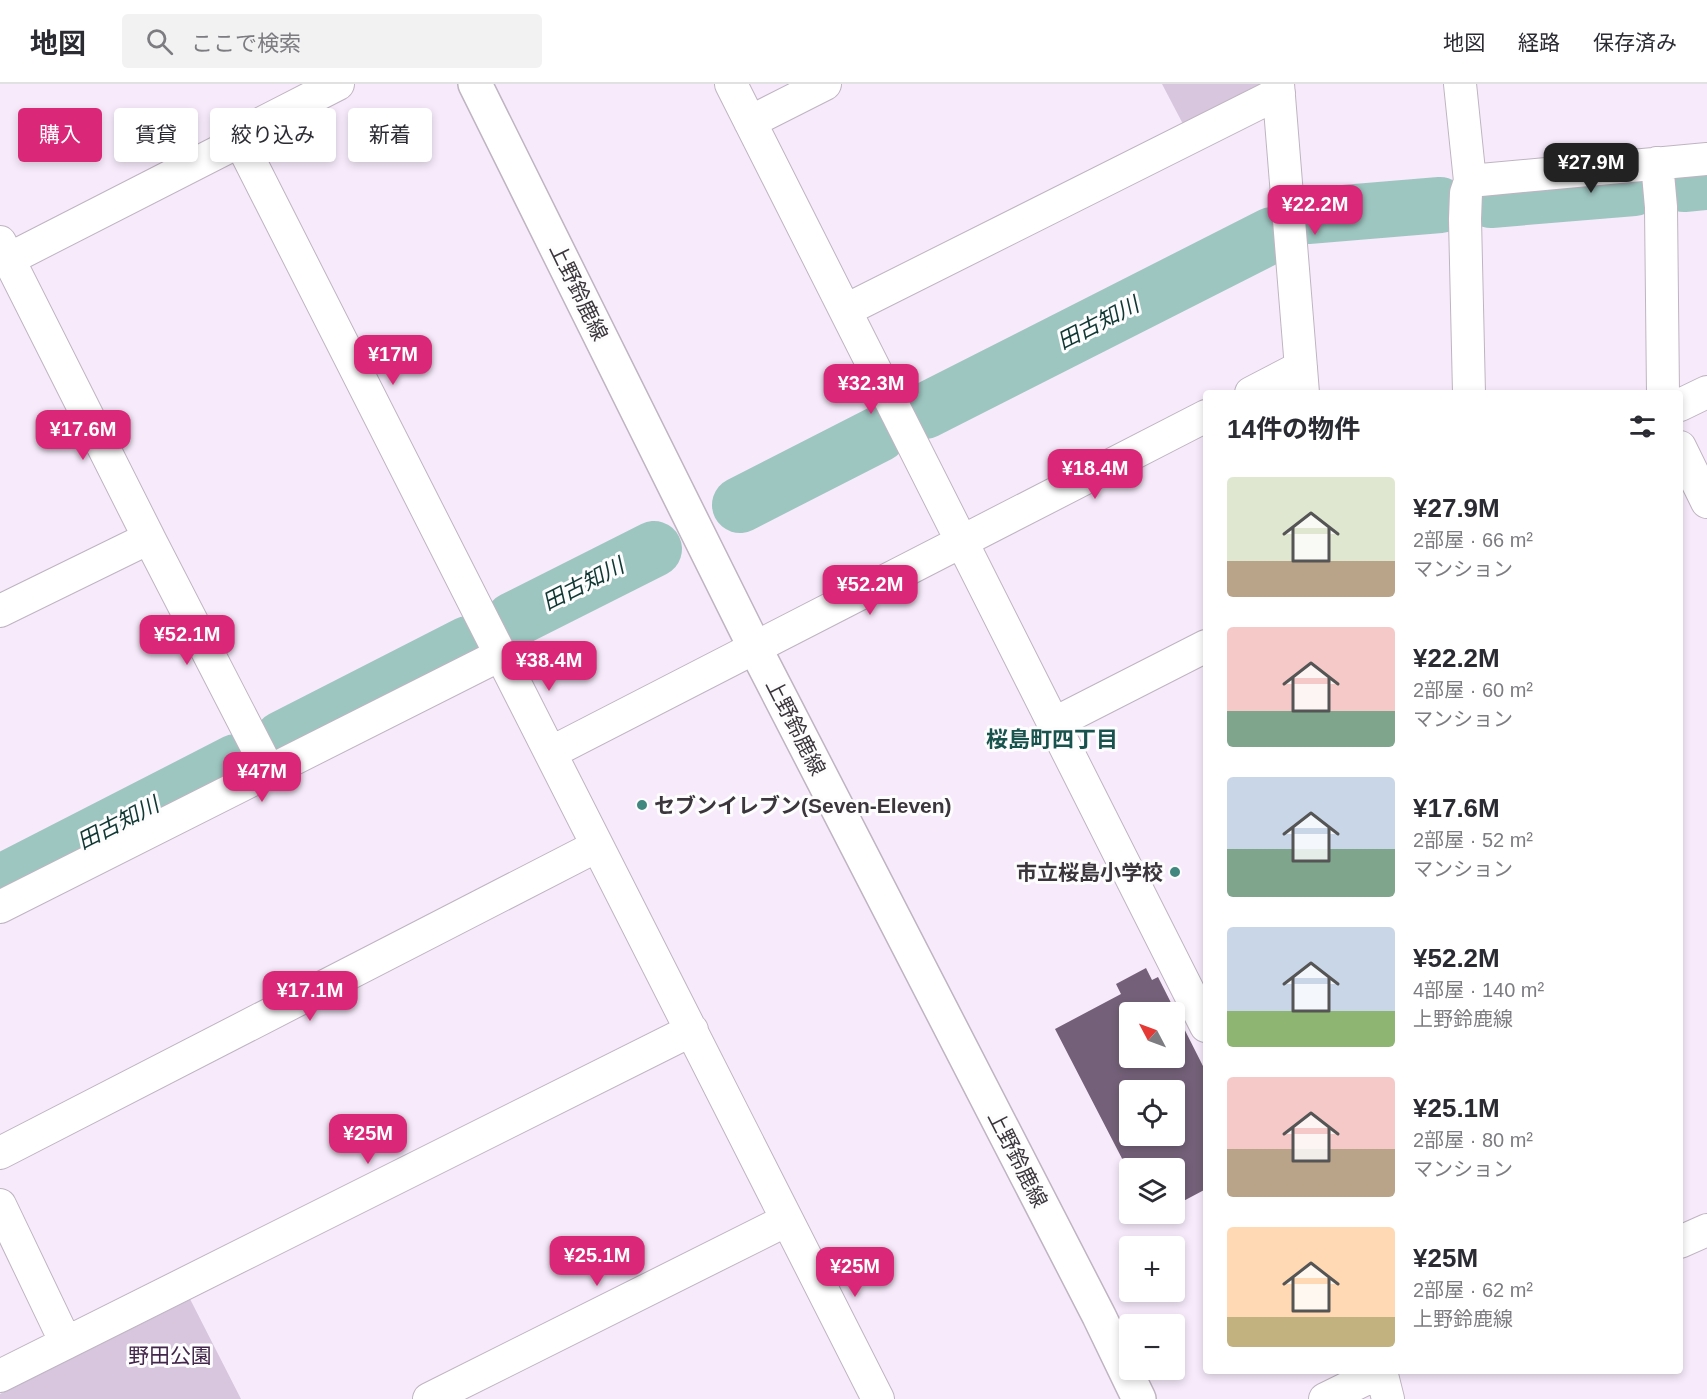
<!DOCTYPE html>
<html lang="ja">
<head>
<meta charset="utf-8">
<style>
	:root { --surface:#fff; --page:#f2f2f3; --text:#2b2b33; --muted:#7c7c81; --line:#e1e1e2; --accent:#db2777 }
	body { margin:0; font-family:Arial,"Noto Sans JP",sans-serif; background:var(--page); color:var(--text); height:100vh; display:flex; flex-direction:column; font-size:22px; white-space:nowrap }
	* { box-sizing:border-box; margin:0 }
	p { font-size:20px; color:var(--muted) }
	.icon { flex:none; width:33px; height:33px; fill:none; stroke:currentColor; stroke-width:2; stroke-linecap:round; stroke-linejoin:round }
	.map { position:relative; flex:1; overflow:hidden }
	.drawer { position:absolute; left:1203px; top:306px; width:480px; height:984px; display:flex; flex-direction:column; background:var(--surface); border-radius:6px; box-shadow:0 3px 9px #0003 }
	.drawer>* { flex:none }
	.top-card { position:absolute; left:18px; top:24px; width:570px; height:54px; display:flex; gap:12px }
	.needle { width:39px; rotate:311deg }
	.fabs { position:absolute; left:1119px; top:918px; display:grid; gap:12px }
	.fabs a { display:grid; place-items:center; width:66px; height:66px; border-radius:6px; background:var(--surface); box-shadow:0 3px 9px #0003; font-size:30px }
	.price { position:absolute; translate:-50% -51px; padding:0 14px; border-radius:12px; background:var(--accent); color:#fff; font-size:20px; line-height:39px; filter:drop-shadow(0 2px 3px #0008) }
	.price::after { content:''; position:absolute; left:50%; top:36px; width:18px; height:14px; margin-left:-9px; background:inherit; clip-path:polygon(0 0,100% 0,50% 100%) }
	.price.active { background:#222; color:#fff }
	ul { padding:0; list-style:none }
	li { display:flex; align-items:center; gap:18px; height:150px; padding:0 24px }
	li span { display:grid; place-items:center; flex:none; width:168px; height:120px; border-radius:6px; color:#555 }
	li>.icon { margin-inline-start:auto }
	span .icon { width:72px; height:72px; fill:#fffc; stroke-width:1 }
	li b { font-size:26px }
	h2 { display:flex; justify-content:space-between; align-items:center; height:72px; padding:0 24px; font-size:26px }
	.tag { padding:0 21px; border-radius:6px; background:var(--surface); box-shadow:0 3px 9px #0003; font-size:21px; line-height:54px }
	.tag.active { background:var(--accent); color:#fff }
	header { display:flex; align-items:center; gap:36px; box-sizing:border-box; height:84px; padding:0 30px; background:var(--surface); border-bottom:2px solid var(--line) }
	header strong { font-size:28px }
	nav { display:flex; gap:33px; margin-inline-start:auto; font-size:21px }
	.search { width:420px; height:54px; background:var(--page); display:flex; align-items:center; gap:15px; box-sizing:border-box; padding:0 21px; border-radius:6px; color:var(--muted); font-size:22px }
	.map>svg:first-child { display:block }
	.green { fill:#d8c6de }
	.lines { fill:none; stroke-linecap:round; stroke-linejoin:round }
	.river { stroke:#9ec6c1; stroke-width:56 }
	.building { fill:#746179; fill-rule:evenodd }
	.minor-casing { stroke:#bfb4c2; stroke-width:34 }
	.secondary-casing { stroke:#bfb4c2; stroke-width:36 }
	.minor { stroke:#fff; stroke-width:32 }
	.secondary { stroke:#fff; stroke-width:33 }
	.poi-dot { fill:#41877f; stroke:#fdfdfd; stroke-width:2 }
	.labels { text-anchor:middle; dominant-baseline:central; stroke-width:6; stroke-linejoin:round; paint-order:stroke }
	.street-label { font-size:21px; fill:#3b363c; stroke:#fdfdfd }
	.poi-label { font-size:21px; font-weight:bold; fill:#3b363c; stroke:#fdfdfd; text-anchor:start }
	.park-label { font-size:21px; fill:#43264b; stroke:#fdfdfd }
	.water-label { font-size:22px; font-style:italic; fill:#103733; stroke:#fdfdfd }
	.neighbourhood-label { font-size:22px; font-weight:bold; fill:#18534d; stroke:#fdfdfd }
</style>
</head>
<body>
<header>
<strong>地図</strong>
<div class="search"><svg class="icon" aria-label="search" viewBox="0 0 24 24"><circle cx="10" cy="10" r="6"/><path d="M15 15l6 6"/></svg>ここで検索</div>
<nav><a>地図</a><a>経路</a><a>保存済み</a></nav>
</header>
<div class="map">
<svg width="1707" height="1315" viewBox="0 0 1707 1315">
	<rect width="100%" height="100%" fill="#f7ebfb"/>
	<path class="green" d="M1162,0H1261L1257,5L1184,42Z
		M189,1213L241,1315H0V1310Z"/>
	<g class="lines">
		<path class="river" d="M1684,100L1707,98
			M1491,116L1634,104
			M1308,132L1440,121
			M925,327L1272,151
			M740,421L879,350
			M513,536L654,465
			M282,655L468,560
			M0,799L236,678"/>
	</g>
	<path class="building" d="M1146,884L1152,896L1158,893L1206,988V1105L1174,1122V1084H1130V1090L1055,945L1121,910L1116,900ZM1130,928H1174V974H1130ZM1130,1006H1174V1052H1130Z"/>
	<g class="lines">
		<g class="minor-casing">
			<path id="minor" d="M731,0L1206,942
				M1278,0L1303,309
				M1460,0L1470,97L1466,109L1465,135L1469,309
				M750,38L825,0
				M240,57L878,1315
				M1657,79L1661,123L1663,309
				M1470,97L1707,75
				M0,158L149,454L0,527
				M9,175L240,57L254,43L338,0
				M846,226L1279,9
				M1251,309L1301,283
				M1680,321L1707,308
				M1680,363L1707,418
				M149,454L269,687
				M1053,640L1206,562
				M552,668L1206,332
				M0,823L502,570
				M0,1069L597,762
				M0,1121L66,1259
				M1680,1158L1707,1146
				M1381,1287L1388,1315
				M0,1292L692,946
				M429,1315L787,1136
				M1325,1315L1382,1287"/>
		</g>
		<g class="secondary-casing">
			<path id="secondary" d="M475,0L755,564L1099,1232L1139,1315"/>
		</g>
		<use href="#minor" class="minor"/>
		<use href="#secondary" class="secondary"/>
	</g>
	<g class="poi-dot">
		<circle cx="642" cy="721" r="6"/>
		<circle cx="1175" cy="788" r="6"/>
	</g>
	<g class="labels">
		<g class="street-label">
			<text transform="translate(579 208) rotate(64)">上野鈴鹿線</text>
			<text transform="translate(796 643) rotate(63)">上野鈴鹿線</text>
			<text transform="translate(1018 1075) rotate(63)">上野鈴鹿線</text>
		</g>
		<g class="poi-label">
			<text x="654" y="721">セブンイレブン(Seven-Eleven)</text>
			<text x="1163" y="788" text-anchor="end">市立桜島小学校</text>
		</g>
		<g class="park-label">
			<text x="170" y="1271">野田公園</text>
		</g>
		<g class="water-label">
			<text transform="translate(1098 239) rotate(-27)">田古知川</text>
			<text transform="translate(583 500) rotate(-27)">田古知川</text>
			<text transform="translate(118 739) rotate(-27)">田古知川</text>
		</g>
		<g class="neighbourhood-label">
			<text x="1052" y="655">桜島町四丁目</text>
		</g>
	</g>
</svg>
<div class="fabs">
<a><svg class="needle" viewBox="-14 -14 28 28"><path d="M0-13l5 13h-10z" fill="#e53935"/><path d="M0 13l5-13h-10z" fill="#7c7c81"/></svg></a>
<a><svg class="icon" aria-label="locate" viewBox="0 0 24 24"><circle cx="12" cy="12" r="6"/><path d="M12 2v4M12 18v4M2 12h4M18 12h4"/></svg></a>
<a><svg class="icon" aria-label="layers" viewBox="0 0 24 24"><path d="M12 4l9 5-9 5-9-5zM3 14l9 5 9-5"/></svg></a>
<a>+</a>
<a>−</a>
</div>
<b class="price active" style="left:1591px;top:110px">¥27.9M</b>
<b class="price" style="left:1315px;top:152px">¥22.2M</b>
<b class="price" style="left:393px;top:302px">¥17M</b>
<b class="price" style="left:871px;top:331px">¥32.3M</b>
<b class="price" style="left:83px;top:377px">¥17.6M</b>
<b class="price" style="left:1095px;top:416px">¥18.4M</b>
<b class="price" style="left:870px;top:532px">¥52.2M</b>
<b class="price" style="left:187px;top:582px">¥52.1M</b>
<b class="price" style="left:549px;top:608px">¥38.4M</b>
<b class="price" style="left:262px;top:719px">¥47M</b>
<b class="price" style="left:310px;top:938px">¥17.1M</b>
<b class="price" style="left:368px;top:1081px">¥25M</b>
<b class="price" style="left:597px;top:1203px">¥25.1M</b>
<b class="price" style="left:855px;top:1214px">¥25M</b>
<div class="top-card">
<a class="tag active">購入</a>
<a class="tag">賃貸</a>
<a class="tag">絞り込み</a>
<a class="tag">新着</a>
</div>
<section class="drawer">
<h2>14件の物件<svg class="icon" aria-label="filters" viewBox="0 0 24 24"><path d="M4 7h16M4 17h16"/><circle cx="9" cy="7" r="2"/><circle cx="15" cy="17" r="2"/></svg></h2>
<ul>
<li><span style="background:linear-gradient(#dfe7d0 70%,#b9a48a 0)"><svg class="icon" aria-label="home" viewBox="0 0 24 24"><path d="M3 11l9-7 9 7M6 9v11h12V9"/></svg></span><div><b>¥27.9M</b><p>2部屋 · 66 m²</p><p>マンション</p></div></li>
<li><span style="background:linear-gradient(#f6c9c9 70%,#7fa58c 0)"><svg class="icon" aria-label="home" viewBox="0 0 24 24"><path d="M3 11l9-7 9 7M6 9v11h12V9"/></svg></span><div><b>¥22.2M</b><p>2部屋 · 60 m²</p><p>マンション</p></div></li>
<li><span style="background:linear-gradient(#c9d6e8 60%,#7fa58c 0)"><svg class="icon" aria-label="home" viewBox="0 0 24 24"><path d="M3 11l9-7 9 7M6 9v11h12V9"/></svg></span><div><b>¥17.6M</b><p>2部屋 · 52 m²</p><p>マンション</p></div></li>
<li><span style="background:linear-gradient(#c9d6e8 70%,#8fb573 0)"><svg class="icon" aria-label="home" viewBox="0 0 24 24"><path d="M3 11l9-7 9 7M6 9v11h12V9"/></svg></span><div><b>¥52.2M</b><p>4部屋 · 140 m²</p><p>上野鈴鹿線</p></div></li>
<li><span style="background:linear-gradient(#f6c9c9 60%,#b9a48a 0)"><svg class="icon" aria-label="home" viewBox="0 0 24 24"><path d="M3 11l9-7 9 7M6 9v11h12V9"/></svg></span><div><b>¥25.1M</b><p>2部屋 · 80 m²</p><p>マンション</p></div></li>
<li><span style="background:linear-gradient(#ffd9b3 75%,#c2b280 0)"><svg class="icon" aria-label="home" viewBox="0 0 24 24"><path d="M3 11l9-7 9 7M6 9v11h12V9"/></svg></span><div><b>¥25M</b><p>2部屋 · 62 m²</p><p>上野鈴鹿線</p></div></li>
</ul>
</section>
</div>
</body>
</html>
